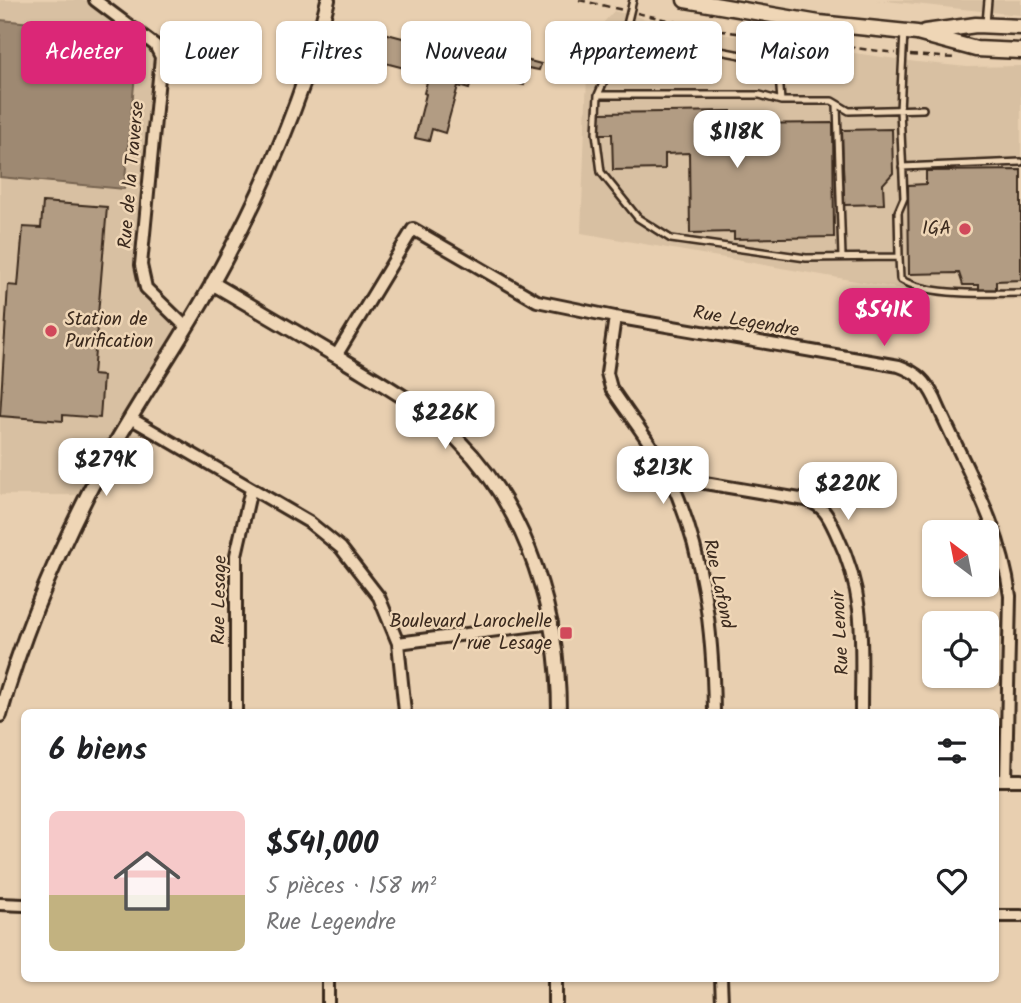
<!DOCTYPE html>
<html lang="fr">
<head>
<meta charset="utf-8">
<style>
	:root { --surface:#fff; --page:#f2f2f2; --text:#202124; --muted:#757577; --line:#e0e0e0; --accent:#db2777 }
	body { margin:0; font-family:Kalam,sans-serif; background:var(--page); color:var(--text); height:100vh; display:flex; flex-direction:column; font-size:26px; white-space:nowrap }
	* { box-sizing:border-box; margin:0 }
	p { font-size:23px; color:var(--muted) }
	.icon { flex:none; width:38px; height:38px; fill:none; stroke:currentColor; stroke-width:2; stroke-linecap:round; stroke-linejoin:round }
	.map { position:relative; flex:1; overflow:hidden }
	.drawer { position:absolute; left:21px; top:709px; width:978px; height:273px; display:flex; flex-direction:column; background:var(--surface); border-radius:10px; box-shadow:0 2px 5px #0004 }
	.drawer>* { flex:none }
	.hud { position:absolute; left:21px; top:21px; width:980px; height:63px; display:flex; gap:14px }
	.needle { width:46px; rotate:328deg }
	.fabs { position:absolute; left:922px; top:520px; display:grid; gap:14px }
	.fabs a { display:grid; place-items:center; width:77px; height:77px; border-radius:10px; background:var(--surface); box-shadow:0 2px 5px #0004; font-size:35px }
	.price { position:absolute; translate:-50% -60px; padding:0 16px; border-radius:14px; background:#fff; color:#222; font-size:23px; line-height:46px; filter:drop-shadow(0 2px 4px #0008) }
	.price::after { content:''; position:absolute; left:50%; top:42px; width:21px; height:16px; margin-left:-10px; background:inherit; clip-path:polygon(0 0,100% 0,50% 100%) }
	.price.on { background:var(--accent); color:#fff }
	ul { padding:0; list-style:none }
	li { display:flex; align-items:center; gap:21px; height:175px; padding:0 28px }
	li+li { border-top:2px solid var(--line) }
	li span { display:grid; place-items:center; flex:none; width:196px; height:140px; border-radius:10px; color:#555 }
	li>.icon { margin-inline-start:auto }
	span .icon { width:84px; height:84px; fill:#fffc; stroke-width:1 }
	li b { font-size:30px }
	h2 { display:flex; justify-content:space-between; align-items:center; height:84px; padding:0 28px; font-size:30px }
	.tag { padding:0 24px; border-radius:10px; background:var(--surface); box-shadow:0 2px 5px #0004; font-size:24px; line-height:63px }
	.tag.on { background:var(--accent); color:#fff }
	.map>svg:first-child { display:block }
	.built { fill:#d8c0a2 }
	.water { fill:#9e8972; stroke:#766350; stroke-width:2 }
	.building { fill:#b29c83; stroke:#3b2a1e; stroke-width:2 }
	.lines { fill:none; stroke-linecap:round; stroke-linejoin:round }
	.service-casing { stroke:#3b2a1e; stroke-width:10 }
	.minor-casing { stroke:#3b2a1e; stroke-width:16 }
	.tertiary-casing { stroke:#3b2a1e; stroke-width:18 }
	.secondary-casing { stroke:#3b2a1e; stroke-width:19 }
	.path { stroke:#3b2a1e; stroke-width:2.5; stroke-dasharray:7 5; stroke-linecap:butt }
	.service { stroke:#efd6b6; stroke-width:5 }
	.minor { stroke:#efd6b6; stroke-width:10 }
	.tertiary { stroke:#efd6b6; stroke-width:12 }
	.secondary { stroke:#efd6b6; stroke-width:14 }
	.poi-dot { fill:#d1495b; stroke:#efd6b6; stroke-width:2.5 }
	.labels { text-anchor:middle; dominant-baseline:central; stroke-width:5; stroke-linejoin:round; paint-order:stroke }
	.street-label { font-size:19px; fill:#3b2a1e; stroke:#efd6b6 }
	.poi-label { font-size:19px; fill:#3b2a1e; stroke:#efd6b6; text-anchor:end }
</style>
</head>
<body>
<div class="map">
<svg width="1021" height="1003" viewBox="0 0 1021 1003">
	<rect width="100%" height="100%" fill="#e8cfb0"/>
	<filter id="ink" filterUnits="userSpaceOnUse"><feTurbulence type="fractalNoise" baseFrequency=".0143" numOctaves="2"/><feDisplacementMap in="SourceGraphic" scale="14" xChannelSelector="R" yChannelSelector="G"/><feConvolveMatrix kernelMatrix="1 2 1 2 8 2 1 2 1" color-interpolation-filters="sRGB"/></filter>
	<g filter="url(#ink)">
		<path class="built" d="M0,0H92L161,57L141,265L146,288L186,327L88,495H0Z
			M877,0H1021V15L1009,14Z
			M614,11L686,29L917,62L967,67L1021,66V300L960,299L581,233L587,74L603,23Z"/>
		<path class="water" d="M0,20L139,33L124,189L0,177Z"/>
		<path class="building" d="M372,30L433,46L437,31L460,37L457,48L475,53L477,47L541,64L539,70L528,68L524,85L474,72L469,89L458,86L445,133L432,129L429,141L415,138L426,94L424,93L427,82L418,80L420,72L354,55L357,42L368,45Z
			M731,111V124L833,123L834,237L734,239V232L690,233L689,153L665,154V169L613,170L612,134H600L599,113Z
			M892,129L893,173L883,184L884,204L844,205L842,130Z
			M1021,170V280L996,281V290H979V285H963L959,273L909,274L908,185L926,184V171Z
			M43,202L107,207L93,375L103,376L100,418L63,415V421L0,416L8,285L18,286L23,227L41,228Z"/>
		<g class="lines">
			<g class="service-casing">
				<path id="service" d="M633,0L625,33L598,95H760L781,101H832L849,111L923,109
					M781,17L778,62L781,101
					M986,23L988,0
					M625,33L778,62
					M598,95L596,133L601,172L638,218L671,239L806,258L899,257L898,212L904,198L900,110L904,32
					M837,105L842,257
					M902,167L1021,162
					M899,257L900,279C929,297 987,293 1021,293"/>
			</g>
			<g class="minor-casing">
				<path id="minor" d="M95,0L155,45L161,57L141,265L146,288L186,327
					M615,317L607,373L611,388C630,417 655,447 670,478C704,553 713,631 714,712
					M336,356L413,229L537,301L615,317L899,366C918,373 926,381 935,399C963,464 1001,524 1010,596L1006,780
					M132,419L309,522L341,548L379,597L398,643L405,712
					M669,477L806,500C825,506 829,518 837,535C867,597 861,645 861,712
					M398,643L552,623
					M236,712V555L251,489
					M996,780H1021
					M0,904L24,905
					M996,916H1021
					M328,978V1003
					M721,978L722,1003"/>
			</g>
			<g class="tertiary-casing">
				<path id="tertiary" d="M212,283C257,309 301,335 345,361C384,385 426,408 458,440C529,511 559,615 559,712
					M0,715C24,629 61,544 103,465C137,403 178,345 212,284C262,194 304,99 328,0
					M555,1003V978"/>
			</g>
			<g class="secondary-casing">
				<path id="secondary" d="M685,0L819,23L917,33L976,49L1021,51
					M925,32L976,25L1021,27"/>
			</g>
			<path class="path" d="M579,0L623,10
				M637,13L701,28L771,38
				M788,40L896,53
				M910,55L955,58"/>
			<use href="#service" class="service"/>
			<use href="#minor" class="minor"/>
			<use href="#tertiary" class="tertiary"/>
			<use href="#secondary" class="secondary"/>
		</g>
	</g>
	<g class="poi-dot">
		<circle cx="965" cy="229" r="7"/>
		<circle cx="51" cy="331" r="7"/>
		<rect x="559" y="626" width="14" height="14" rx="3.5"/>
	</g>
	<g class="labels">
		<g class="street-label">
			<text transform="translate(132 175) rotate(-85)">Rue de la Traverse</text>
			<text transform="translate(746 322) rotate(10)">Rue Legendre</text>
			<text transform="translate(718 584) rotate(78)">Rue Lafond</text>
			<text transform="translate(220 600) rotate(-89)">Rue Lesage</text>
			<text transform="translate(841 633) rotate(-93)">Rue Lenoir</text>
		</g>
		<g class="poi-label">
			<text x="951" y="229">IGA</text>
			<text x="65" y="320" text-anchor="start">Station de<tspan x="65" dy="22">Purification</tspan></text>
			<text x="552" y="622">Boulevard Larochelle<tspan x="552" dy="22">/ rue Lesage</tspan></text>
		</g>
	</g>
</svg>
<div class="fabs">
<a><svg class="needle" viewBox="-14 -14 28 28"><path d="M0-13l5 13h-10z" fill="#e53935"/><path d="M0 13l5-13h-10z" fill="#757577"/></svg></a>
<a><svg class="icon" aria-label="locate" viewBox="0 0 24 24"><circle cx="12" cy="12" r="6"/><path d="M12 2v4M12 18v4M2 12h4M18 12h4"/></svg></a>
</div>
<b class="price" style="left:737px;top:170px">$118K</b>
<b class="price on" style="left:884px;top:348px">$541K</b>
<b class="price" style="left:445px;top:451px">$226K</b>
<b class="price" style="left:106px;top:498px">$279K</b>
<b class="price" style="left:663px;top:506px">$213K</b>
<b class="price" style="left:848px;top:522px">$220K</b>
<div class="hud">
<a class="tag on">Acheter</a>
<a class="tag">Louer</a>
<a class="tag">Filtres</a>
<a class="tag">Nouveau</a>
<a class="tag">Appartement</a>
<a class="tag">Maison</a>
</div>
<section class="drawer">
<h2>6 biens<svg class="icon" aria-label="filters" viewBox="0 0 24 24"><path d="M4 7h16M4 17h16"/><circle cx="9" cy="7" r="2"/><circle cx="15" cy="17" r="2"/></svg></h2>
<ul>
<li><span style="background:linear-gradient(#f6c9c9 60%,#c2b280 0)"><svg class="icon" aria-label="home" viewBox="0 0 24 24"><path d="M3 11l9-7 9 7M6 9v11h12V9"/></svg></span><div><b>$541,000</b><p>5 pièces · 158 m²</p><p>Rue Legendre</p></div><svg class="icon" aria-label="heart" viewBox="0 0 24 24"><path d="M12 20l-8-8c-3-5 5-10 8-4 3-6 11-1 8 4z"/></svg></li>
</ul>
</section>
</div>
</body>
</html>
